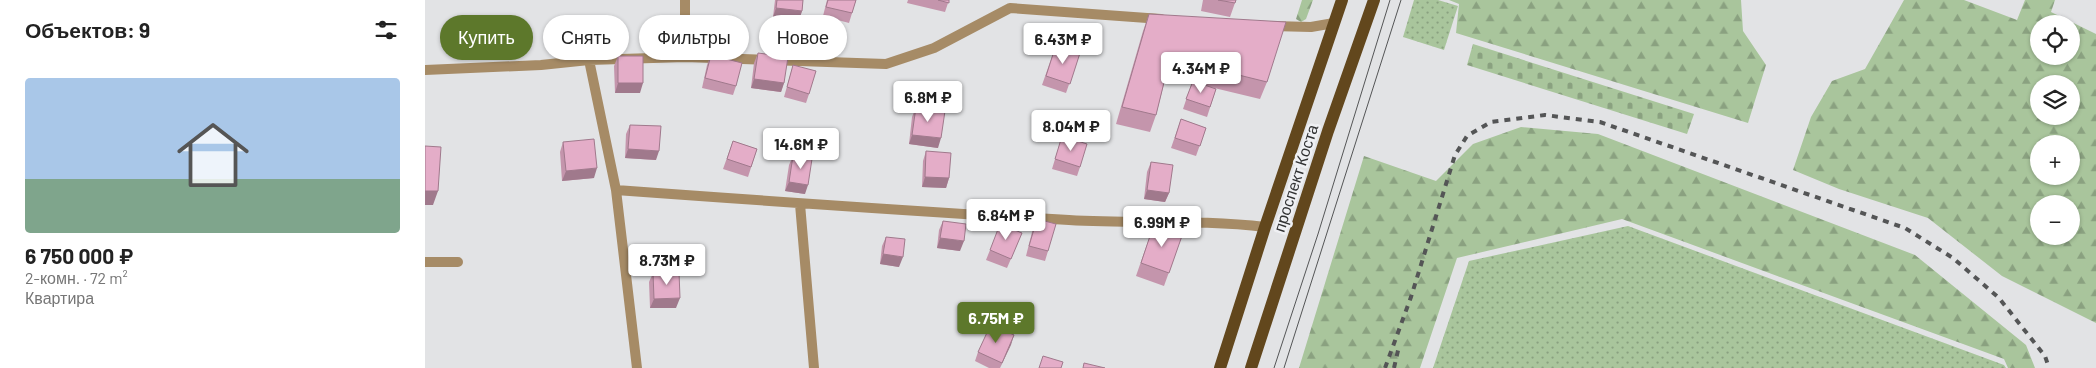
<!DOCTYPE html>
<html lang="ru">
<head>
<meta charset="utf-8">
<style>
	:root { --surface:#fff; --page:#f2f2f2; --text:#222; --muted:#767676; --accent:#5d782b }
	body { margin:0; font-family:Barlow,sans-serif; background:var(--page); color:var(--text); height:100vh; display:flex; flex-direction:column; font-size:19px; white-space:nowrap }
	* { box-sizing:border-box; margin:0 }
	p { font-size:16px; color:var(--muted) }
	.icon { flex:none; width:28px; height:28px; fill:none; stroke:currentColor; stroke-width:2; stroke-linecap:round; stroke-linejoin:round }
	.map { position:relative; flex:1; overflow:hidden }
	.drawer { display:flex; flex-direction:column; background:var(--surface); width:425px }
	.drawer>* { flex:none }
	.banner { position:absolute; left:15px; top:15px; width:475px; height:45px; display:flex; gap:10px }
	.buttons { position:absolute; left:1605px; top:15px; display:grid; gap:10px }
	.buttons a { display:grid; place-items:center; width:50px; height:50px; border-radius:50%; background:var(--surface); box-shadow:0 1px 4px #0004; font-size:25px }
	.price { position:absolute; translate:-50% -42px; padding:0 11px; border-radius:5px; background:#fff; color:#222; font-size:16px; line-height:32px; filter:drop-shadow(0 1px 2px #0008) }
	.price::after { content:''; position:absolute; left:50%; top:30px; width:15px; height:11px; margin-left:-8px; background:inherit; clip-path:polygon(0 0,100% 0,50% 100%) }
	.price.on { background:var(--accent); color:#fff }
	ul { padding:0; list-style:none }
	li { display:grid; align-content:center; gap:10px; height:265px; padding:0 25px }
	li span { display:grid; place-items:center; height:155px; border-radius:5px; color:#555 }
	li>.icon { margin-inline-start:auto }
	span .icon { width:90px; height:90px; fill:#fffc; stroke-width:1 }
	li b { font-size:21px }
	h2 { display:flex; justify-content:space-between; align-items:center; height:60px; padding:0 25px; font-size:21px }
	.pill { padding:0 18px; border-radius:22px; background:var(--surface); box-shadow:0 1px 4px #0004; font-size:18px; line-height:45px }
	.pill.on { background:var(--accent); color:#fff }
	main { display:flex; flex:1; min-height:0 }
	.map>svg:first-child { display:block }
	.grass { fill:url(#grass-dots) }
	.forest { fill:url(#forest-firs); fill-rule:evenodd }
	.cemetery { fill:url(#cemetery-stones) }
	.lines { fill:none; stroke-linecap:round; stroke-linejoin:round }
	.minor { stroke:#a68b66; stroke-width:10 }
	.primary { stroke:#62471d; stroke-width:12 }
	.tram { stroke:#545556; stroke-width:1 }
	.rail { stroke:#545556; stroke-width:4; stroke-dasharray:6 6; stroke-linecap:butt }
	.wall { fill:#c495ac }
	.shaded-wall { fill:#a0798c }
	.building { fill:#e4adc8; stroke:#a0798c }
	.labels { text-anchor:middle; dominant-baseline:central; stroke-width:5; stroke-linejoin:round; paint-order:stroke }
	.street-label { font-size:16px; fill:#313233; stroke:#eff0f3 }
</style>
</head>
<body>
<main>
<section class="drawer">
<h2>Объектов: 9<svg class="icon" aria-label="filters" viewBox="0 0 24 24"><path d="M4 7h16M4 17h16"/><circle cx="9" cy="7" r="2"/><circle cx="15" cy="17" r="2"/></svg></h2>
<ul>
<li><span style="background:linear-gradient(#a9c7e8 65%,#7fa58c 0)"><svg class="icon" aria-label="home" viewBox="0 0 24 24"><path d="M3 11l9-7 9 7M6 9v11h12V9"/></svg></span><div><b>6 750 000 ₽</b><p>2-комн. · 72 m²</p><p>Квартира</p></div></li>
</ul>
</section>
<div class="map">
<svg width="1671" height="368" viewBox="0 0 1671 368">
	<defs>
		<pattern id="grass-dots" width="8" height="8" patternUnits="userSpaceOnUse" patternTransform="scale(1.25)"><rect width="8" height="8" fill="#a9c59c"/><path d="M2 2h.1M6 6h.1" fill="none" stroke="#8aa180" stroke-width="1.8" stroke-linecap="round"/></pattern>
		<pattern id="forest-firs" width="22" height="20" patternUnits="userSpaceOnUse" patternTransform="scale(1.25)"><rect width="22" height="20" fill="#a9c59c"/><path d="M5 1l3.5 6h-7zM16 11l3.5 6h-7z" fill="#8aa180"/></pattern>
		<pattern id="cemetery-stones" width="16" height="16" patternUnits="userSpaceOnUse" patternTransform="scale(1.25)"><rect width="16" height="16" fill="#a9c59c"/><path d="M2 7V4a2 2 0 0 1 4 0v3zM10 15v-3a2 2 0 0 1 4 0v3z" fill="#8aa180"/></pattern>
	</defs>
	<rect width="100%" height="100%" fill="#e2e3e5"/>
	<path class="grass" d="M989,0H1013L1033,6L1019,50L978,37Z
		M1203,226L1579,365L1581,368H1008L1044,261Z"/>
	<path class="forest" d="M877,0H888L881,19L876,22L871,19Z
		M1024,0H1316L1318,31L1341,65L1323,123L1031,33L1034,4Z
		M1479,0H1539L1592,20L1600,0H1630L1626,12L1671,34V323L1577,276L1503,218L1414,189L1368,170L1386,117L1407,81L1440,69ZM1614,24H1646V56H1614ZM1614,84H1646V116H1614ZM1614,144H1646V176H1614ZM1614,204H1646V236H1614Z
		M1096,127L1173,134L1490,255L1601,345L1610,368H1583L1579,359L1197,219L1032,258L995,368H874L939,156L1011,181L1048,144Z"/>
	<path class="cemetery" d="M1048,44L1269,114L1262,134L1042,65Z"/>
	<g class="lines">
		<path class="minor" d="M847,26L886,27L909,23
			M260,57V0
			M164,60L191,190L212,368
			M0,70L116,65L164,60L260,57L461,64L509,48L585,8L736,19
			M191,190C342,201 493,212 644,220C710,224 775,219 840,227
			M375,204L389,368
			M0,262H33"/>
		<path class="primary" d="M795,368L840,227L917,0
			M826,368L903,131L949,0"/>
		<path class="tram" d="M849,368L893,234L965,0
			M859,368L976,0"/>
		<path class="rail" d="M960,368L986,297L1030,155L1042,136L1066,122L1120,115L1175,122L1480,228L1528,258L1574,298L1620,356L1624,368
			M969,368L974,346"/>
	</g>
	<path class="wall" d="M350,0H378L377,11L374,20L348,17Z
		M402,0H431L424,23L398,16Z
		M483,0H524L520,12L482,3Z
		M778,0H811L805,17L776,11Z
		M724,14L842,82L835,99L785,87L791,89L782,117L758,109L767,82L741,76L731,115L725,132L691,124L718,31Z
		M631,45L655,53L641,93L617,85Z
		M333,53L359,83L356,92L326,88L329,63Z
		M286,55L311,86L308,95L277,88L282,65Z
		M193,56L215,93H190L189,66Z
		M368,65L384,94L381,103L359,97Z
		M491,107L513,148L484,144L487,117Z
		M756,119L781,128L771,156L746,148Z
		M205,125L231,160L200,158L201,134Z
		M637,136L655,167L652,176L627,169Z
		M308,141L332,149L323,177L298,169Z
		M138,142L169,178L137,181L135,152Z
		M501,151L524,178L521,188L497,187L498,161Z
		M368,156L380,194L360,191L364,165Z
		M726,162L744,193L740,202L719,199L722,172Z
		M612,219L623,251L620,261L601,256L608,228Z
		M518,221L535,251L512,248L514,230Z
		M729,224L758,233L739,286L711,276Z
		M597,233L582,268L561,260L565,250Z
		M461,237L474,267L455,264L457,246Z
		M228,273L251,308H225L224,282Z
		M589,335L575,368H564L550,361L553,352Z"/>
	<path class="shaded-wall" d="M351,8L377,11L374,20L348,17Z
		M329,79L359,83L356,92L326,88Z
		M193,83H218L215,93H190Z
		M487,135L516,138L513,148L484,144Z
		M203,149L234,151L231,160L200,158Z
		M172,168L169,178L137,181L141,171Z
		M500,177L524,178L521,188L497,187Z
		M364,182L383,185L380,194L360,191Z
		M722,190L744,193L740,202L719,199Z
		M0,191H13L8,205H0Z
		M515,238L539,241L535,251L512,248Z
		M458,254L478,257L474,267L455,264Z
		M255,298L251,308H225L229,299Z
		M589,335L586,345L575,368L577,363Z"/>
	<path class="building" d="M352,0H378L377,11L351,8Z
		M403,0H431L427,13L401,7Z
		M513,0H524V3Z
		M793,0H811L810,3Z
		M724,14L861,22L842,82L745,58L731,115L697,107Z
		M631,45L655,53L645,84L621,76Z
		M333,53L363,57L359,83L329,79Z
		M286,55L317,63L311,86L280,78Z
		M193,56H218V83H193Z
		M368,65L391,71L384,94L362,87Z
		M768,81L791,89L785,107L761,99Z
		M491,107L520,111L516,138L487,135Z
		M756,119L781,128L775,146L750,138Z
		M205,125L236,126L234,151L203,149Z
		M637,136L662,144L655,167L630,159Z
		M169,139L172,168L141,171L138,142Z
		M308,141L332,149L326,167L302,159Z
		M0,146L16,147L13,191H0Z
		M501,151L526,153L524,178L500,177Z
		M368,156L387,159L383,185L364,182Z
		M726,162L748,165L744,193L722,190Z
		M612,219L631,224L623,251L604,246Z
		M518,221L541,224L539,241L515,238Z
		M575,224L597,233L586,259L565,250Z
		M729,224L758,233L744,273L716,263Z
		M461,237L480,239L478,257L458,254Z
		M254,272L255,298L229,299L228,273Z
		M566,324L589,335L577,363L553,352Z
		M618,356L638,362L636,368H614Z
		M659,363L680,368H658Z"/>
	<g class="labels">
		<g class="street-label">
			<text transform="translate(870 178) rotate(-72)">проспект Коста</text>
		</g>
	</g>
</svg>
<div class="buttons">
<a><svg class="icon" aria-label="locate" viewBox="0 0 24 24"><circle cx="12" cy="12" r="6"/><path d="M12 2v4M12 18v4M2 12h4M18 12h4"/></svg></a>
<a><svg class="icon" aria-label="layers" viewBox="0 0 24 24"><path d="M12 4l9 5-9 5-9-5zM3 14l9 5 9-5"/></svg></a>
<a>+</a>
<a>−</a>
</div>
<b class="price" style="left:638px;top:65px">6.43M ₽</b>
<b class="price" style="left:776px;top:94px">4.34M ₽</b>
<b class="price" style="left:503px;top:123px">6.8M ₽</b>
<b class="price" style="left:646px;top:152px">8.04M ₽</b>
<b class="price" style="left:376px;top:170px">14.6M ₽</b>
<b class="price" style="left:581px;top:241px">6.84M ₽</b>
<b class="price" style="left:737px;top:248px">6.99M ₽</b>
<b class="price" style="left:242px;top:286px">8.73M ₽</b>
<b class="price on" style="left:571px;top:344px">6.75M ₽</b>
<div class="banner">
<a class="pill on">Купить</a>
<a class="pill">Снять</a>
<a class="pill">Фильтры</a>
<a class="pill">Новое</a>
</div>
</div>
</main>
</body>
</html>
